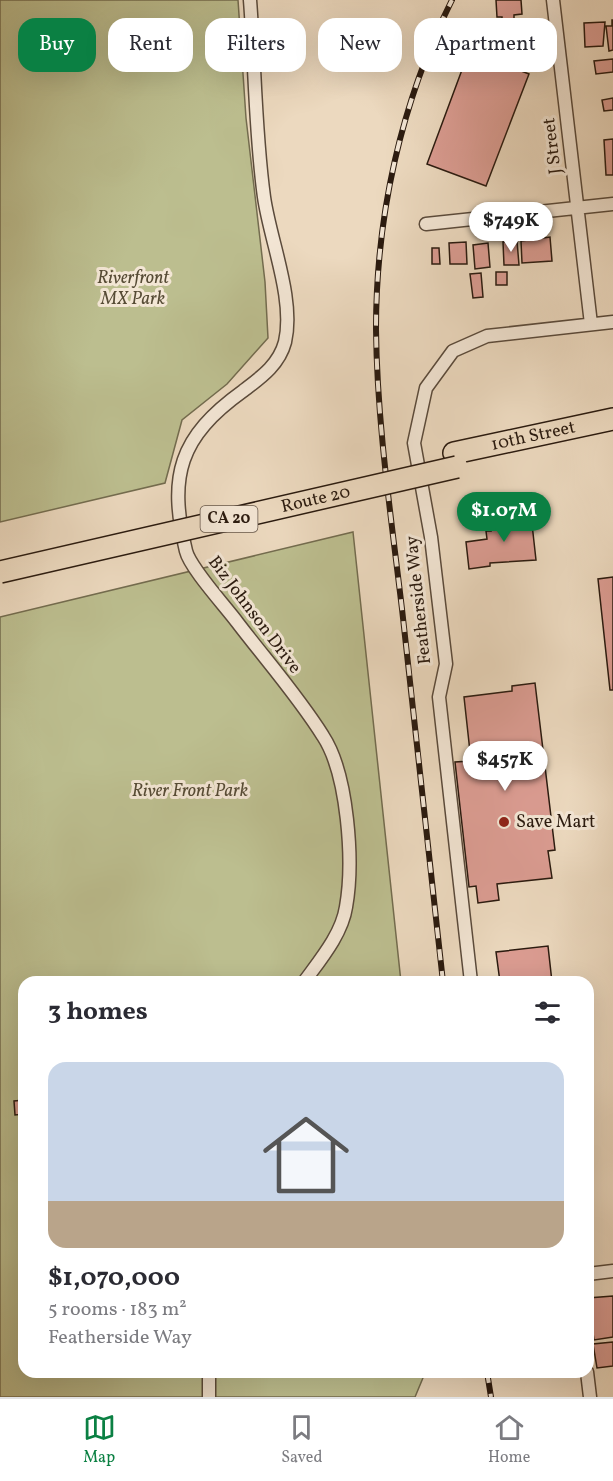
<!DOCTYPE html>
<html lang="en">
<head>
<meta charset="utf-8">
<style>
	:root { --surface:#fff; --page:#f7f7f7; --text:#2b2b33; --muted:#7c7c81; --line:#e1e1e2; --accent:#0b8043 }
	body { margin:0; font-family:Vollkorn,serif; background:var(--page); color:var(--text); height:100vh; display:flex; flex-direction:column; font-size:22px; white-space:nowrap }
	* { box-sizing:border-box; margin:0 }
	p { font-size:20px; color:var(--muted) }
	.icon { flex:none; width:33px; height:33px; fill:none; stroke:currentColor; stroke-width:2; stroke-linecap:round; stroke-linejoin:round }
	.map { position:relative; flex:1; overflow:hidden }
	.sheet { position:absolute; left:18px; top:976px; width:576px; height:402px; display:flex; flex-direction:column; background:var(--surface); border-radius:18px; box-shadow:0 6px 24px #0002 }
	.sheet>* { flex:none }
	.banner { position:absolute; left:18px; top:18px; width:578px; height:54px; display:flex; gap:12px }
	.price { position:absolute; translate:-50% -51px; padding:0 14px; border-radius:21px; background:#fff; color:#222; font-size:20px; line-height:39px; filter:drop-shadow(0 2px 3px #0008) }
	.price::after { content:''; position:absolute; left:50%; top:36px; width:18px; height:14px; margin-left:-9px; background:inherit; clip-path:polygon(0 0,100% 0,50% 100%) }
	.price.active { background:var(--accent); color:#fff }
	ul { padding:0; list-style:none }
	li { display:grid; align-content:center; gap:12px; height:318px; padding:0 30px }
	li+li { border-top:2px solid var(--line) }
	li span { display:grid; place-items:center; height:186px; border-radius:18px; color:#555 }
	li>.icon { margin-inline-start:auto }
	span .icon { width:108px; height:108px; fill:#fffc; stroke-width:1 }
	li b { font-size:26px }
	h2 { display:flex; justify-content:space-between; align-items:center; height:72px; padding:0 30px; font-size:26px }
	.chip { padding:0 21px; border-radius:18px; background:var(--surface); box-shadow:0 6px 24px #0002; font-size:21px; line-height:54px }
	.chip.active { background:var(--accent); color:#fff }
	.tabs { display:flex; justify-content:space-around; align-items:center; height:84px; border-top:2px solid var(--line); background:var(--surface); font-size:16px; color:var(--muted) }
	.tabs a { display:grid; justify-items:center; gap:3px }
	.tabs .active { color:var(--accent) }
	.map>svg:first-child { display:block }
	.green { fill:#bcbe8f; stroke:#736c4f; stroke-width:1.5 }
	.building { fill:#db9c92; stroke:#2a1a0f; stroke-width:1.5 }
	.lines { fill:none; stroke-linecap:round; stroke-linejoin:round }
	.street-casing { stroke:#5a4a3b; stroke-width:15 }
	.highway-casing { stroke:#2a1a0f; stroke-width:24 }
	.street { stroke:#f3e6d5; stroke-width:12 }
	.highway { stroke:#ecd9bf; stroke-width:21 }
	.rail-casing { stroke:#2a1a0f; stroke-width:6 }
	.rail { stroke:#f3e6d5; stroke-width:4; stroke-dasharray:11; stroke-linecap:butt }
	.highway-bridge-casing { stroke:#2a1a0f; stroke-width:24; stroke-linecap:butt }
	.highway-bridge { stroke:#ecd9bf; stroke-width:21 }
	.poi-dot { fill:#8f2418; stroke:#f3e6d5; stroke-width:2 }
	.labels { text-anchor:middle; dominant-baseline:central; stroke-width:6; stroke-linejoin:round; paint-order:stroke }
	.shield { fill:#f3e6d5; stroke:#66574a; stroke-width:1.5 }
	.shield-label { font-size:16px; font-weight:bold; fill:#2a1a0f }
	.street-label { font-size:18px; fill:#2a1a0f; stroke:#f3e6d5 }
	.park-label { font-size:18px; font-style:italic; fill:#564b35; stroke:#f3e6d5 }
	.poi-label { font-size:18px; fill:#2a1a0f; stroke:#f3e6d5; text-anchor:start }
</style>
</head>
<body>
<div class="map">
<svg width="613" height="1397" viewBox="0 0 613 1397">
	<rect width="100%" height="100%" fill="#ecd9bf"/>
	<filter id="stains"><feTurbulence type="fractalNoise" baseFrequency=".00333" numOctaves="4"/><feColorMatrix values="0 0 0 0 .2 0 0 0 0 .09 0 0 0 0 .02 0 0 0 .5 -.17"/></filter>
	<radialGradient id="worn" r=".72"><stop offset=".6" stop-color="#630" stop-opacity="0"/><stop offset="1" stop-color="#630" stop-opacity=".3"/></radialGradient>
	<path class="green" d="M0,0H238L246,118L265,282L268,338L227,384L182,420L165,483L0,522Z
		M353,532L401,982H24V1372L425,1373L415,1397H0V617Z"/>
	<path class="building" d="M496,0H521L522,14L514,15V21L502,22V17H497Z
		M612,20H613V50L609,51L606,26H612Z
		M605,22L603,46L585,47L584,23Z
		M469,51L529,74L486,186L427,164Z
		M613,59V72L596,74L594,61Z
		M613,98V110L604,111L602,100Z
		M613,139V175H606L604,140Z
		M550,237L552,261L522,263L521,241Z
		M517,241L519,265H504L503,242Z
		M466,242L467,264H450L449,243Z
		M488,243L490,267L475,269L473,245Z
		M432,248H439L440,264H432Z
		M496,272H507V285H496Z
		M481,273L483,297L473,298L470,274Z
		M531,515L536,560L490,563V566L469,569L466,542L487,539L486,531H491L489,521Z
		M613,577V690H610L598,579Z
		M535,683L555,850L548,851L552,878L497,884L499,900L478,903L476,886L469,887L455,762L471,761L464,697L512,691V686Z
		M548,946L552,982H500L496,952Z
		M24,1100V1114L15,1115L14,1101Z
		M613,1296V1337L594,1340L588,1298Z
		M613,1342V1366L597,1368L593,1344Z"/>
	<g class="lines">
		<g class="street-casing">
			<path id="street" d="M250,0C255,65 255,132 264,197C270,240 295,299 285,342C279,365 260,378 243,391C179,437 168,476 186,551C190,568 226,607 237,622C266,660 298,696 323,736C348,774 354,862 346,907C342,934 320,960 304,982
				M553,0L591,324
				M426,224L613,204
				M471,982L439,697L446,664L431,537L414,443L426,388L453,351L487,336L613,322
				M588,1274L613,1271
				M587,1372L590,1397
				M209,1397V1372"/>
		</g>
		<g class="highway-casing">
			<g id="highway">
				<path id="s1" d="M454,453L613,419"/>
			</g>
		</g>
		<use href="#street" class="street"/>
		<use href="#highway" class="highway"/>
		<g class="rail-casing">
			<path id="rail" d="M443,982C429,858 416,733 402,609C391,516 377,423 376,329C376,216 401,102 452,0
				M487,1372L491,1397"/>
		</g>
		<use href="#rail" class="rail"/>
		<g class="highway-bridge-casing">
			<g id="highway-bridge">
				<path id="s2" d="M0,572L457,467"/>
			</g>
		</g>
		<use href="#highway-bridge" class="highway-bridge"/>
	</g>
	<circle class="poi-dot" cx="504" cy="822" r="6"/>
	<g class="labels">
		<rect class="shield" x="200.5" y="506" width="57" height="26" rx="4.5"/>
		<g class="shield-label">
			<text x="229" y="519">CA 20</text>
		</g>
		<g class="street-label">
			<text transform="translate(553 146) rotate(-97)">J Street</text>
			<text stroke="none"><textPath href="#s1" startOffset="81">10th Street</textPath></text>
			<text stroke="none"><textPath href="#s2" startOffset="324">Route 20</textPath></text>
			<text transform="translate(419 600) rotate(-96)">Featherside Way</text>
			<text transform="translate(254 615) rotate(53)">Biz Johnson Drive</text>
		</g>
		<g class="park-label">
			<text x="133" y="278">Riverfront<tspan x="133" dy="21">MX Park</tspan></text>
			<text x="190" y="791">River Front Park</text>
		</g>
		<g class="poi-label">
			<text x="516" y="822">Save Mart</text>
		</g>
	</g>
	<rect width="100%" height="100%" filter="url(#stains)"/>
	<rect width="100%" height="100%" fill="url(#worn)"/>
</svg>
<b class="price" style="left:511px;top:253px">$749K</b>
<b class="price active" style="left:504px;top:543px">$1.07M</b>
<b class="price" style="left:505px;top:792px">$457K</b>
<div class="banner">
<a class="chip active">Buy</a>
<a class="chip">Rent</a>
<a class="chip">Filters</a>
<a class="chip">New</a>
<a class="chip">Apartment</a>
</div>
<section class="sheet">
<h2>3 homes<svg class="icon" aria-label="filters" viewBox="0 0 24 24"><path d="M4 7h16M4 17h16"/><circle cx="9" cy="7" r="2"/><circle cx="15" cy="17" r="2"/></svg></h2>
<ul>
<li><span style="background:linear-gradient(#c9d6e8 75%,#b9a48a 0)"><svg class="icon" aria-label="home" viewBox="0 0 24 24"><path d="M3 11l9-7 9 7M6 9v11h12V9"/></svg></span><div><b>$1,070,000</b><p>5 rooms · 183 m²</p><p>Featherside Way</p></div></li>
</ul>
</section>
</div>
<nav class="tabs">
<a class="active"><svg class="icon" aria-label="map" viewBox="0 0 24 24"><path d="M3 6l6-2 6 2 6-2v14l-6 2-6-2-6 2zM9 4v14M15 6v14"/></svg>Map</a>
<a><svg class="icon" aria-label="saved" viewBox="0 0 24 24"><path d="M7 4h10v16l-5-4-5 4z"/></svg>Saved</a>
<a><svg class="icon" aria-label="home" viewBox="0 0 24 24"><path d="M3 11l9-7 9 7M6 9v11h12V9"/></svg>Home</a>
</nav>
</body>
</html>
